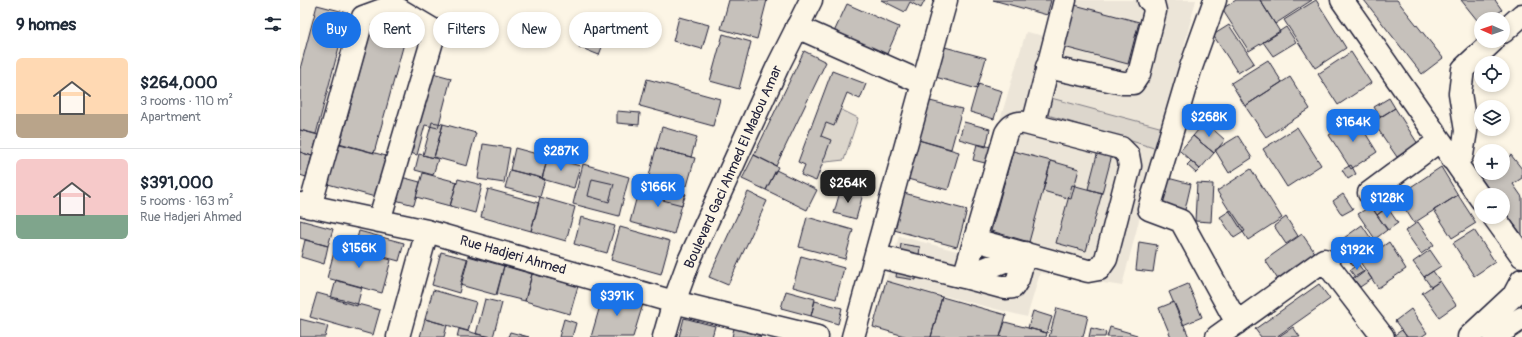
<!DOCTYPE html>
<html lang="en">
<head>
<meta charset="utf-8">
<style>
	:root { --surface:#fff; --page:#f2f2f3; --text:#1f2937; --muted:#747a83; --line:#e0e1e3; --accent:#1a73e8 }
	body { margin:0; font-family:Pangolin,sans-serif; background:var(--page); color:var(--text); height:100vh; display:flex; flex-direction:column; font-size:15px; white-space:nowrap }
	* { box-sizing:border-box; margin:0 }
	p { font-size:13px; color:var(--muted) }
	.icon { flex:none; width:22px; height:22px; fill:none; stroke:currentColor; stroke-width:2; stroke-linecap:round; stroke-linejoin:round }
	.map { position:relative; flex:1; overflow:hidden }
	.panel { display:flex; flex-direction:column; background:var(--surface); width:300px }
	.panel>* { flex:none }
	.guide { position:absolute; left:12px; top:12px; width:380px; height:36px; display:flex; gap:8px }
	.needle { width:26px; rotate:272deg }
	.controls { position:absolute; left:1174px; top:12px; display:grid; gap:8px }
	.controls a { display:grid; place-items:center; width:36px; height:36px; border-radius:50%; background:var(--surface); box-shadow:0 2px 6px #0003; font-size:20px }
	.price { position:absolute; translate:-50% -34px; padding:0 9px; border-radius:8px; background:var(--accent); color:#fff; font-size:13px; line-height:26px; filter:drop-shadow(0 1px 2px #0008) }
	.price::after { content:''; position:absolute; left:50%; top:24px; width:12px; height:9px; margin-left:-6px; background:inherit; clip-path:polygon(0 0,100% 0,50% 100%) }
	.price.active { background:#222; color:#fff }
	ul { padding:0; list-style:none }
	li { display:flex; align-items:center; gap:12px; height:100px; padding:0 16px }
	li+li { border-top:1px solid var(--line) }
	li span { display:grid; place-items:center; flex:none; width:112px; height:80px; border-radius:6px; color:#555 }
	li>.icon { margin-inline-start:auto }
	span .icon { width:48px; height:48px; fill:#fffc; stroke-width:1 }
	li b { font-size:17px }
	h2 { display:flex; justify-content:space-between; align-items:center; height:48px; padding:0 16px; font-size:17px }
	.tag { padding:0 14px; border-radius:18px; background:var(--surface); box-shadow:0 2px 6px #0003; font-size:14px; line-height:36px }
	.tag.active { background:var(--accent); color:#fff }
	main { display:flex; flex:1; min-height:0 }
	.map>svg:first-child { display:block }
	.built { fill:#ece5d8 }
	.green { fill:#dcd6cc; stroke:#7f7c84 }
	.building { fill:#c6c1bb; stroke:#22223b }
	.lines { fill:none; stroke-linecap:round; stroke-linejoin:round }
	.minor-casing { stroke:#22223b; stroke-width:25 }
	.major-casing { stroke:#22223b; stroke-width:25 }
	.minor { stroke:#fcf5e5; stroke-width:22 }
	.major { stroke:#fcf5e5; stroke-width:22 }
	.labels { text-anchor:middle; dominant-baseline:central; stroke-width:4; stroke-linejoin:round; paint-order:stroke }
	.street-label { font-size:14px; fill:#22223b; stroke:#fcf5e5 }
</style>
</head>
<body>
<main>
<section class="panel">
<h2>9 homes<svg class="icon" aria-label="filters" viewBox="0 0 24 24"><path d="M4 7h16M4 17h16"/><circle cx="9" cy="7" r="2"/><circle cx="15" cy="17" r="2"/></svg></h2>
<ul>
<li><span style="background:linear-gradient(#ffd9b3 70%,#b9a48a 0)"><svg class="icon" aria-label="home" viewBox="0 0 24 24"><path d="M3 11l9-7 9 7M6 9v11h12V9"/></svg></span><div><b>$264,000</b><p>3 rooms · 110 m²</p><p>Apartment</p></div></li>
<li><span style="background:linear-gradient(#f6c9c9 70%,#7fa58c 0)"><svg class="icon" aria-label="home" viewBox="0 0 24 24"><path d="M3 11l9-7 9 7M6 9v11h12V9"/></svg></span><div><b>$391,000</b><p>5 rooms · 163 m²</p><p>Rue Hadjeri Ahmed</p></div></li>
</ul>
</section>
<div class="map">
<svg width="1222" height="337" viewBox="0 0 1222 337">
	<rect width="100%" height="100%" fill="#fcf5e5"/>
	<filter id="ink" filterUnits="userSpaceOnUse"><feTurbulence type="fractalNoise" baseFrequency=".025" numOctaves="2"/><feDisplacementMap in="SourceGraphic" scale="8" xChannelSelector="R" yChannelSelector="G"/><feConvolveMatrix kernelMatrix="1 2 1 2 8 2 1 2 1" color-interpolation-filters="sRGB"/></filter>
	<g filter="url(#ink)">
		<path class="built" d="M754,0H896L822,286L740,273L727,317L586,281L599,236L661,252L726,32L745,36Z"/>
		<path class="green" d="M751,98L863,128L857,149L748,115Z
			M540,109L558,118L544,160L517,163L515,144L525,112Z"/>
		<path class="building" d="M429,0H467L457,39L421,29Z
			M581,0H625L621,8L610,2L605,12Z
			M693,0H751L747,15Z
			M936,0H960L980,32L949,51L922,9Z
			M960,0H1012L975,24Z
			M1016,0L1046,48L1015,68L984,20Z
			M1064,0H1097L1143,58L1122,74Z
			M1161,0H1195L1202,10L1191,19H1181V25Z
			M547,4L599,27L586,56L534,32Z
			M771,4L839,22L828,64L760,46Z
			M17,5L48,13L16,134L0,130V69Z
			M75,16L109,25L74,153L40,144Z
			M379,17L409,25L402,49L373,41Z
			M290,18L310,26L299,55L279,47Z
			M929,25L954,63L938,73L913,35Z
			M986,27L996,42L973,56L963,42Z
			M423,34L451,42L439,89L410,81Z
			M641,46L686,58L677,89L632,76Z
			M504,51L526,62L476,166L454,155Z
			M1051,52L1071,83L1038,105L1018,74Z
			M968,60L982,82L945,106L931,83Z
			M125,71L151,78L138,128L125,125L117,155L103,151Z
			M532,71L566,84L560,99L547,93L534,126L526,123L521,136L531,140L516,181L501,175L505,165L498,162Z
			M990,77L1010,109L966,137L945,106Z
			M347,79L420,99L413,126L340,106Z
			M678,84L702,91L694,119L670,112Z
			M1089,98L1095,108L1080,117L1074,107Z
			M626,100L662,109L651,149L615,139Z
			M1095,108L1118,144L1097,157L1073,122Z
			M892,110L899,113L891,129L884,126Z
			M317,111L340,113L339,125L317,123Z
			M1056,118L1077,152L1051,169L1029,135Z
			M132,122L143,124L134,158L123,155Z
			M664,122L690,129L686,147L659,139Z
			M905,122L925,140L914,153L893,136Z
			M143,124L176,133L167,166L134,157Z
			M362,127L397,137L391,157L356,148Z
			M997,127L1021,165L987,187L963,149Z
			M0,130L18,135L12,156L0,152Z
			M893,136L914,153L900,169L880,151Z
			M938,136L952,158L929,173L915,150Z
			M615,139L659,152L648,190L604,178Z
			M28,140L86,156L75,197L17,181Z
			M183,144L210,148L204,183L178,179Z
			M677,144L701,149L697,166L673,160Z
			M799,147L813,151L802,193L788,189Z
			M215,148L248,157L242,178L210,170Z
			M356,148L395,158L387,186L349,176Z
			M713,151L751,161L729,242L691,231Z
			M0,152L12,156L6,177L0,175Z
			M119,154L138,159L133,175L115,170Z
			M454,155L478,167L466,190L442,179Z
			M1211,155L1222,169V178L1213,184L1222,197V235L1203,209V195H1193L1180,177L1186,173H1203V161Z
			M248,157L280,166L274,188L242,179Z
			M751,161L779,169L771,199L743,191Z
			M891,161L900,169L896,173L887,165Z
			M283,164L329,177L319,216L273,204Z
			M1051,165L1056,174L1048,179L1042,170Z
			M1141,167L1158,195L1114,223L1097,196Z
			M951,169L982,218L948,240L917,191Z
			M210,170L245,179L240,197L205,188Z
			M476,170L517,190L507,210L466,190Z
			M123,173L157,182L150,206L116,197Z
			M90,174L120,182L114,205L84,197Z
			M864,177L891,184L884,214L856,207Z
			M158,179L182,185L175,213L150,206Z
			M292,179L314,184L309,202L288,196Z
			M341,181L385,193L374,234L330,222Z
			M897,183L913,184L911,222L895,221Z
			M772,185L802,193L786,251L756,243Z
			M359,187L386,194L382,205L355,198Z
			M541,188L563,194L556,219L534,213Z
			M188,189L239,203L231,231L181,217Z
			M448,192L467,201L428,285L409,277Z
			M604,193L667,210L657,247L594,230Z
			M1043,194L1053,209L1042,215L1033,201Z
			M1088,194L1094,203L1077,215L1071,206Z
			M1158,195L1176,223L1152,238L1134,210Z
			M240,197L275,207L266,241L231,231Z
			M1071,206L1087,230L1075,239L1058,214Z
			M1087,207L1098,223L1088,230L1077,215Z
			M931,210L945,231L934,238L920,217Z
			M281,217L315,226L307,253L274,244Z
			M507,217L553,230L545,259L499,247Z
			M986,217L998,236L986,244L974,226Z
			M0,220L33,229L28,246L0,238Z
			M1118,222L1134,245L1121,254L1105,231Z
			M1062,225L1078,249L1053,266L1037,243Z
			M320,227L370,241L361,274L311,260Z
			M1174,230L1195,262L1174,276L1153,243Z
			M59,231L104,243L99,261L54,249Z
			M1002,234L1018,257L981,284L965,260Z
			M5,240L28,246L24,264L1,257Z
			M839,242L857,245L853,272L836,270Z
			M1089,242L1106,269L1078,288L1060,262Z
			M601,244L620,247L616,280L596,277Z
			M36,245L91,260L82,293L27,278Z
			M1130,250L1141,266L1124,277L1113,262Z
			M141,252L168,259L159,293L132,285Z
			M168,256L204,266L196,295L160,285Z
			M501,256L544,268L536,299L493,287Z
			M1058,264L1064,272L1056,278L1050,270Z
			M204,266L232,274L225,301L197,294Z
			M1066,270L1072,279L1060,287L1053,278Z
			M1133,271L1140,281L1131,287L1124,277Z
			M232,274L278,286L270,314L225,301Z
			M36,280L62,287L57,306L31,298Z
			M586,281L642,297L631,337H608L573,327Z
			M1140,281L1156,305L1139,317L1122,293Z
			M888,284L902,317L883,325L869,292Z
			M1019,284L1030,299L976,337H961L955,329Z
			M133,290L176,302L168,331L125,319Z
			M486,291L515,299L511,316L481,308Z
			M304,292L343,304L333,337H291Z
			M17,293L80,310L73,335L10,317Z
			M642,297L706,315L700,337H631Z
			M185,299L202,303L193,337L176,334Z
			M515,301L542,308L538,324L511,316Z
			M874,302L889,337H871L859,308Z
			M757,308L788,316L783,337H749Z
			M1111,309L1127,333L1121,337H1107L1095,321Z
			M733,311L752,317L747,333L728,328Z
			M384,318L415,326L412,337H379Z
			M0,319L28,326L25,337H0Z
			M125,319L147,325L144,337H120Z
			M264,319L276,323L272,337H259Z
			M705,322L747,333L746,337H700Z
			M810,327L837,335V337H807Z
			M993,327L1000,337H978Z
			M434,328L461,336V337H432Z
			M791,328L806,332L805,337H789Z
			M159,329L189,337H157Z
			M1102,330L1107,337H1094L1093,336Z
			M210,332L229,337H208Z"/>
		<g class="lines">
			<g class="minor-casing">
				<path id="minor" d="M915,0L890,70L849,209L881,221L937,323
					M1042,0L1181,199
					M497,27L623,83
					M1203,32L1222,15
					M747,67L823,83H833L839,74L855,11L853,3L849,0
					M733,125L765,0
					M1152,159L1162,155L1166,131L1160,93L1163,69L1193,41
					M1069,193L1139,141
					M0,204L127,231L374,302L517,337
					M10,207L63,17L93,6L135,31L79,221
					M1194,217L1222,256
					M725,253L718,279L713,287L705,288L664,277Z
					M576,256L664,277L706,133C711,125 716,122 725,123L821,148L828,155L830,166L806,259L799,269L788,271L675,240
					M98,337L127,231
					M553,337L646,0
					M917,337L1024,260L1083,337
					M1169,337L1214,295L1222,280
					M1194,337L1222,318"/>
			</g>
			<g class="major-casing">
				<path id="major" d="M364,337L374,302L389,261L477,68L511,0"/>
			</g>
			<use href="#minor" class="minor"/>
			<use href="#major" class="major"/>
		</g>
	</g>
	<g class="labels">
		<g class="street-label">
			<text transform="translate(433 167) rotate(-66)">Boulevard Gaci Ahmed El Madou Amar</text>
			<text transform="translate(213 255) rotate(16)">Rue Hadjeri Ahmed</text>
		</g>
	</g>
</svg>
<div class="controls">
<a><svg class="needle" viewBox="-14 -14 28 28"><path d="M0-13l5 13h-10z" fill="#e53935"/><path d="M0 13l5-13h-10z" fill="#747a83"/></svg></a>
<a><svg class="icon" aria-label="locate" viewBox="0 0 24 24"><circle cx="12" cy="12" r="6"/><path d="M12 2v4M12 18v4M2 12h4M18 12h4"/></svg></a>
<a><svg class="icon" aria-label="layers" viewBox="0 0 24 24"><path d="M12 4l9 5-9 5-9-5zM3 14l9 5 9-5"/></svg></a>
<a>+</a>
<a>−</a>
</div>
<b class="price" style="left:909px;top:138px">$268K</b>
<b class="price" style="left:1053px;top:143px">$164K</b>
<b class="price" style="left:261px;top:172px">$287K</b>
<b class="price active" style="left:548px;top:204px">$264K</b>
<b class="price" style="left:358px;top:208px">$166K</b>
<b class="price" style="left:1087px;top:219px">$128K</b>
<b class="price" style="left:59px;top:269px">$156K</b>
<b class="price" style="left:1057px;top:271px">$192K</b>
<b class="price" style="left:317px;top:317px">$391K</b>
<div class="guide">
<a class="tag active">Buy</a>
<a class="tag">Rent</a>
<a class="tag">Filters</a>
<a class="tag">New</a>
<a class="tag">Apartment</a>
</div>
</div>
</main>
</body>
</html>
